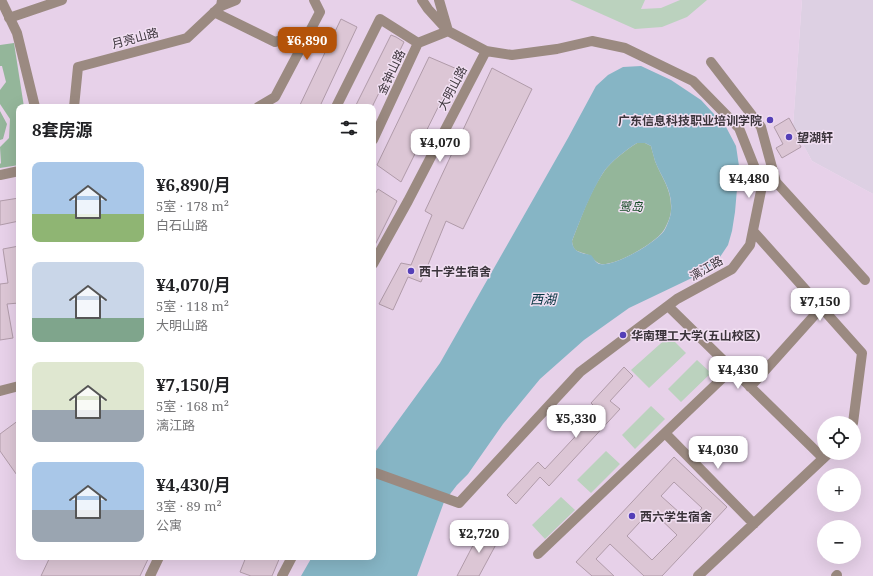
<!DOCTYPE html>
<html lang="zh">
<head>
<meta charset="utf-8">
<style>
	:root { --surface:#fff; --page:#f2f2f2; --text:#202124; --muted:#757577; --accent:#b45309 }
	body { margin:0; font-family:"Noto Serif","Noto Sans SC",serif; background:var(--page); color:var(--text); height:100vh; display:flex; flex-direction:column; font-size:15px; white-space:nowrap }
	* { box-sizing:border-box; margin:0 }
	p { font-size:13px; color:var(--muted) }
	.icon { flex:none; width:22px; height:22px; fill:none; stroke:currentColor; stroke-width:2; stroke-linecap:round; stroke-linejoin:round }
	.map { position:relative; flex:1; overflow:hidden }
	.sheet { position:absolute; left:16px; top:104px; width:360px; height:456px; display:flex; flex-direction:column; background:var(--surface); border-radius:8px; box-shadow:0 4px 16px #0002 }
	.sheet>* { flex:none }
	.controls { position:absolute; left:817px; top:416px; display:grid; gap:8px }
	.controls a { display:grid; place-items:center; width:44px; height:44px; border-radius:50%; background:var(--surface); box-shadow:0 4px 16px #0002; font-size:20px }
	.price { position:absolute; translate:-50% -34px; padding:0 9px; border-radius:8px; background:#fff; color:#222; font-size:13px; line-height:26px; filter:drop-shadow(0 1px 2px #0008) }
	.price::after { content:''; position:absolute; left:50%; top:24px; width:12px; height:9px; margin-left:-6px; background:inherit; clip-path:polygon(0 0,100% 0,50% 100%) }
	.price.active { background:var(--accent); color:#fff }
	ul { padding:0; list-style:none }
	li { display:flex; align-items:center; gap:12px; height:100px; padding:0 16px }
	li span { display:grid; place-items:center; flex:none; width:112px; height:80px; border-radius:8px; color:#555 }
	li>.icon { margin-inline-start:auto }
	span .icon { width:48px; height:48px; fill:#fffc; stroke-width:1 }
	li b { font-size:17px }
	h2 { display:flex; justify-content:space-between; align-items:center; height:48px; padding:0 16px; font-size:17px }
	.map>svg:first-child { display:block }
	.commercial { fill:#ddd0e3 }
	.built { fill:#e7d1e9; fill-rule:evenodd }
	.green { fill:#bbd2be }
	.forest { fill:#94b69a }
	.water { fill:#86b5c5; fill-rule:evenodd }
	.building { fill:#dcc6d5; stroke:#b09ba9; fill-rule:evenodd }
	.lines { fill:none; stroke-linecap:round; stroke-linejoin:round }
	.minor { stroke:#9b8a81; stroke-width:10 }
	.poi-dot { fill:#543fb7; stroke:#f1dff2; stroke-width:1.5 }
	.labels { text-anchor:middle; dominant-baseline:central; stroke-width:3; stroke-linejoin:round; paint-order:stroke }
	.street-label { font-size:12px; fill:#3b343b; stroke:#f1dff2 }
	.poi-label { font-size:12px; font-weight:bold; fill:#3b343b; stroke:#f1dff2; text-anchor:start }
	.park-label { font-size:12px; font-style:italic; fill:#154b25; stroke:#f1dff2 }
	.water-label { font-size:13px; font-style:italic; fill:#083542; stroke:#f1dff2 }
</style>
</head>
<body>
<div class="map">
<svg width="873" height="576" viewBox="0 0 873 576">
	<rect width="100%" height="100%" fill="#f1dff2"/>
	<path class="commercial" d="M802,0H873V194L812,161L793,126Z"/>
	<path class="built" d="M0,0H802L793,126L812,161L873,194V576H0ZM19,107H373V557H19ZM824,423H854V453H824ZM824,475H854V505H824ZM824,527H854V557H824Z"/>
	<path class="green" d="M570,0H645L641,9L661,8L680,0H707L687,17L662,27L635,29Z
		M669,336L686,353L649,388L631,370Z
		M697,360L711,373L681,402L668,389Z
		M651,406L665,419L635,449L622,435Z
		M606,451L620,464L591,493L577,480Z
		M561,497L575,510L545,539L532,525Z"/>
	<path class="forest" d="M14,43L24,107H19V165L0,168V164L1,163L0,147L9,138L10,119L0,104V90L6,82L2,66H0V45Z
		M0,111L7,124L3,139L0,140Z
		M637,143H645L651,146C652,151 654,156 655,161C662,179 672,189 671,210C671,216 667,225 664,230C656,243 616,266 601,264C595,263 593,256 586,254C578,251 573,252 572,241C581,218 589,194 603,173C610,162 626,150 637,143Z"/>
	<path class="water" d="M641,66L671,80L701,100L726,127L736,146L739,166L735,212L732,231L728,245L720,257L712,265L696,276L629,308L584,340L540,379L503,424L468,474L457,485L444,502L417,576H301L312,557H373V455L440,363L568,138L596,86L608,75L623,67ZM637,143H645L651,146C652,151 654,157 655,161C662,179 673,190 671,211C671,216 667,226 664,231C655,243 615,267 600,264C595,263 594,258 591,255C582,253 573,253 572,241C581,218 590,194 603,173C610,162 626,150 637,143Z"/>
	<path class="building" d="M341,19L357,27L321,104L320,107H299Z
		M391,35L396,37L404,42L372,107H355Z
		M429,57L457,69L401,182L377,165Z
		M492,68L532,89L463,229L446,221L421,282L408,277L393,310L379,304L401,263L411,265L432,215L425,211Z
		M789,118L799,136L796,138L801,147L782,158L776,148L783,144L774,127Z
		M378,189L397,201L373,249V198Z
		M19,198V221L0,225V201Z
		M19,246V272H18L19,303L7,304L13,338L0,340V284L8,283L3,249Z
		M624,367L633,376L610,401L620,409L549,486L540,477L516,504L507,495L538,462L545,469L599,411L591,403Z
		M19,420V478L0,451V434Z
		M674,457L727,507L662,576H644L610,544L596,559L614,576H592L576,562ZM674,482L702,508L690,522L661,496ZM651,510L677,535L652,560L627,536Z
		M482,528L500,537L479,576H457Z
		M50,557H149L140,576H41Z
		M246,557H280L272,576H251L240,572Z"/>
	<g class="lines">
		<path class="minor" d="M1,0L17,33L35,107
			M221,6L236,0
			M214,12L275,42L296,35L303,44
			M9,18L62,0
			M711,62L761,127L776,182L865,280
			M74,107L78,67L187,38L221,6L222,0
			M258,107L275,97L320,12L314,0
			M336,107L380,19L418,43
			M373,140L418,43L448,31L428,9L422,0
			M0,175L19,171
			M754,232L862,353L853,423
			M373,264L408,201L486,51
			M668,306L823,458
			M750,387L821,308
			M0,391L19,386
			M665,433L754,524
			M373,472L459,503L580,372L677,299L732,269L750,245L762,186L739,128L693,81L625,48L592,41L557,49L512,55L486,51L448,31L439,0
			M538,554L732,369
			M150,576L159,557
			M282,576L292,557
			M698,576L829,453
			M836,576L837,575"/>
	</g>
	<g class="poi-dot">
		<circle cx="770" cy="120" r="4"/>
		<circle cx="789" cy="137" r="4"/>
		<circle cx="411" cy="271" r="4"/>
		<circle cx="623" cy="335" r="4"/>
		<circle cx="632" cy="516" r="4"/>
	</g>
	<g class="labels">
		<g class="street-label">
			<text transform="translate(135 38) rotate(-15)">月亮山路</text>
			<text transform="translate(391 72) rotate(-65)">金钟山路</text>
			<text transform="translate(452 88) rotate(-62)">大明山路</text>
			<text transform="translate(706 268) rotate(-30)">漓江路</text>
		</g>
		<g class="poi-label">
			<text x="762" y="120" text-anchor="end">广东信息科技职业培训学院</text>
			<text x="797" y="137">望湖轩</text>
			<text x="419" y="271">西十学生宿舍</text>
			<text x="631" y="335">华南理工大学(五山校区)</text>
			<text x="640" y="516">西六学生宿舍</text>
		</g>
		<g class="park-label">
			<text x="631" y="206">鹭岛</text>
		</g>
		<g class="water-label">
			<text x="543" y="299">西湖</text>
		</g>
	</g>
</svg>
<div class="controls">
<a><svg class="icon" aria-label="locate" viewBox="0 0 24 24"><circle cx="12" cy="12" r="6"/><path d="M12 2v4M12 18v4M2 12h4M18 12h4"/></svg></a>
<a>+</a>
<a>−</a>
</div>
<b class="price active" style="left:307px;top:61px">¥6,890</b>
<b class="price" style="left:440px;top:163px">¥4,070</b>
<b class="price" style="left:749px;top:199px">¥4,480</b>
<b class="price" style="left:820px;top:322px">¥7,150</b>
<b class="price" style="left:738px;top:390px">¥4,430</b>
<b class="price" style="left:576px;top:439px">¥5,330</b>
<b class="price" style="left:718px;top:470px">¥4,030</b>
<b class="price" style="left:479px;top:554px">¥2,720</b>
<section class="sheet">
<h2>8套房源<svg class="icon" aria-label="filters" viewBox="0 0 24 24"><path d="M4 7h16M4 17h16"/><circle cx="9" cy="7" r="2"/><circle cx="15" cy="17" r="2"/></svg></h2>
<ul>
<li><span style="background:linear-gradient(#a9c7e8 65%,#8fb573 0)"><svg class="icon" aria-label="home" viewBox="0 0 24 24"><path d="M3 11l9-7 9 7M6 9v11h12V9"/></svg></span><div><b>¥6,890/月</b><p>5室 · 178 m²</p><p>白石山路</p></div></li>
<li><span style="background:linear-gradient(#c9d6e8 70%,#7fa58c 0)"><svg class="icon" aria-label="home" viewBox="0 0 24 24"><path d="M3 11l9-7 9 7M6 9v11h12V9"/></svg></span><div><b>¥4,070/月</b><p>5室 · 118 m²</p><p>大明山路</p></div></li>
<li><span style="background:linear-gradient(#dfe7d0 60%,#9aa5b1 0)"><svg class="icon" aria-label="home" viewBox="0 0 24 24"><path d="M3 11l9-7 9 7M6 9v11h12V9"/></svg></span><div><b>¥7,150/月</b><p>5室 · 168 m²</p><p>漓江路</p></div></li>
<li><span style="background:linear-gradient(#a9c7e8 60%,#9aa5b1 0)"><svg class="icon" aria-label="home" viewBox="0 0 24 24"><path d="M3 11l9-7 9 7M6 9v11h12V9"/></svg></span><div><b>¥4,430/月</b><p>3室 · 89 m²</p><p>公寓</p></div></li>
</ul>
</section>
</div>
</body>
</html>
